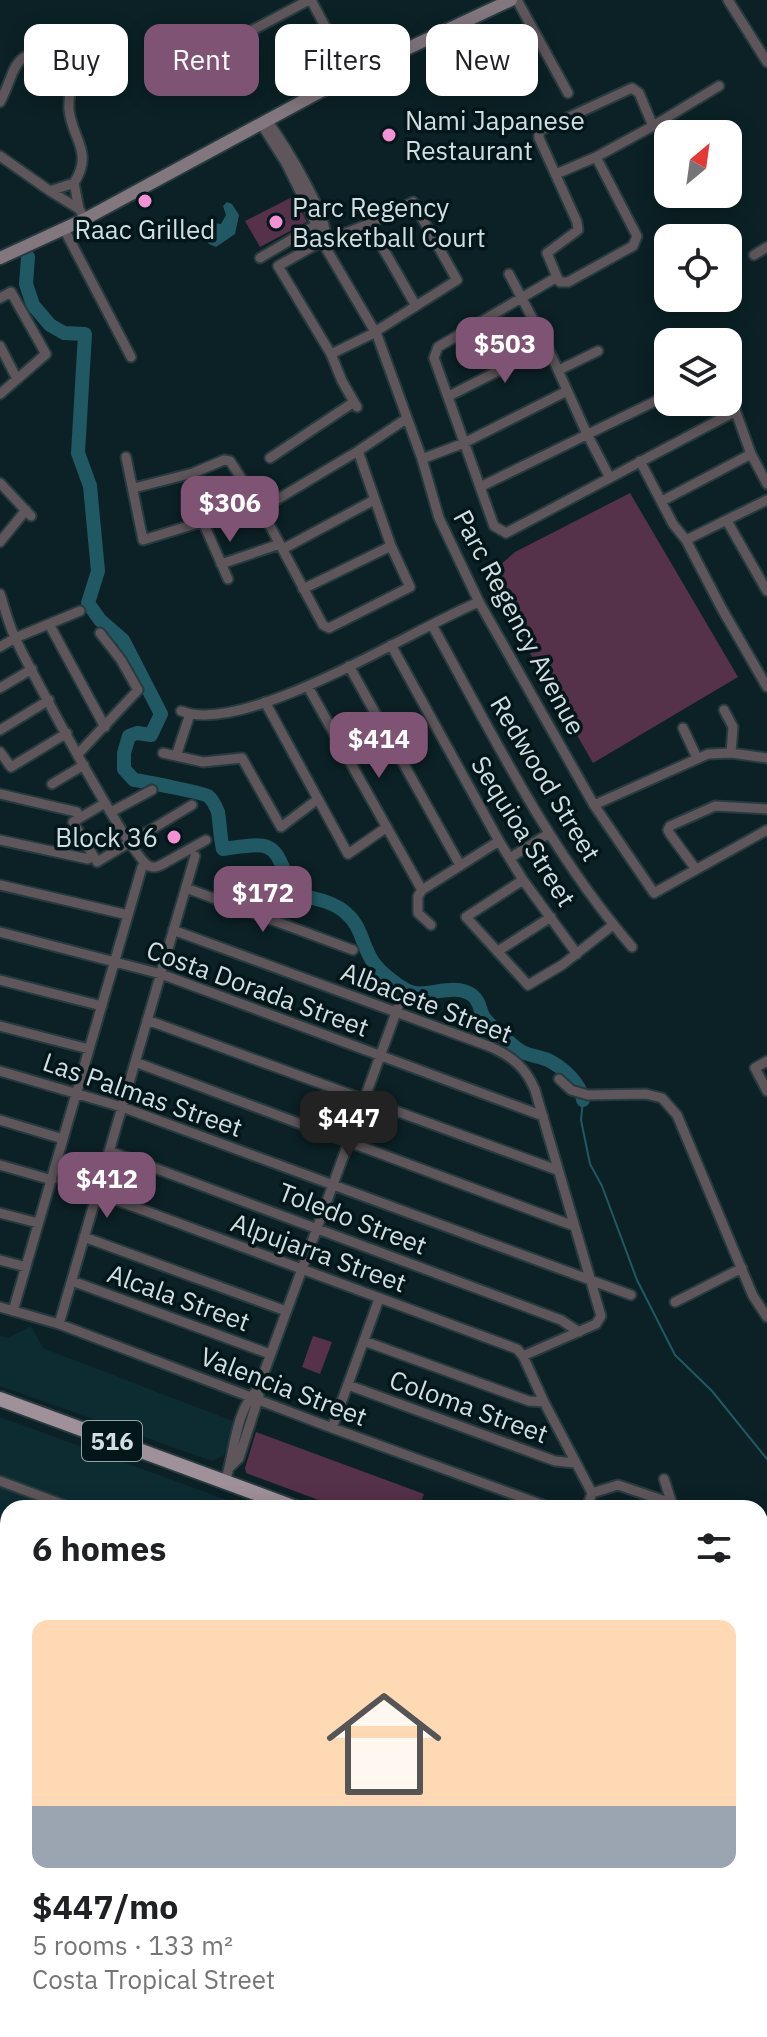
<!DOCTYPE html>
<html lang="en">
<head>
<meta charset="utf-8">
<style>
	:root { --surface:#fff; --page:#f2f2f2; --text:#202124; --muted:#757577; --accent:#7f5373 }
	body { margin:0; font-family:"IBM Plex Sans",sans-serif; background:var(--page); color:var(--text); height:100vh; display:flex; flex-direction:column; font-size:30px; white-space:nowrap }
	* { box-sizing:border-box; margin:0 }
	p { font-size:26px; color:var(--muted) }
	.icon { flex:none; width:44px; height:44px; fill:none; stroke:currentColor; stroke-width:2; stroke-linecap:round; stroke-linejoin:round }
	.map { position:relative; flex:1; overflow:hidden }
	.side { position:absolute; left:0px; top:1500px; width:768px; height:538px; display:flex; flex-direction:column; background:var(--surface); border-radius:24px 24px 0 0; box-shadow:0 4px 20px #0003 }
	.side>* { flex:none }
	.top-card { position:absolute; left:24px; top:24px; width:720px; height:72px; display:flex; gap:16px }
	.needle { width:52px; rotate:29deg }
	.buttons { position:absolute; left:654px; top:120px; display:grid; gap:16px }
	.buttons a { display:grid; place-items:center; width:88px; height:88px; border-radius:16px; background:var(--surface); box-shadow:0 4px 20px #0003; font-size:40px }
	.price { position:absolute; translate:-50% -68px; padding:0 18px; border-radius:16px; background:var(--accent); color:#fff; font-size:26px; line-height:52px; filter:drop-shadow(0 2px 4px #0008) }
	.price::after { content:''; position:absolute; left:50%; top:48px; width:24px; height:18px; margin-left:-12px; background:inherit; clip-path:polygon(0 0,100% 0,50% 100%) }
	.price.on { background:#222; color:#fff }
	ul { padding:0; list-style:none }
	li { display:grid; align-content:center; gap:16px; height:424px; padding:0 32px }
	li span { display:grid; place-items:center; height:248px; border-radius:16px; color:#555 }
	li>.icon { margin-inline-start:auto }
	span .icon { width:144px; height:144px; fill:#fffc; stroke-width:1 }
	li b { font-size:34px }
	h2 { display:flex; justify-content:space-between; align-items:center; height:96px; padding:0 32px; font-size:34px }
	.chip { padding:0 28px; border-radius:16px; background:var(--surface); box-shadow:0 4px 20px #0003; font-size:28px; line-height:72px }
	.chip.on { background:var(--accent); color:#fff }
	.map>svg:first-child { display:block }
	.built { fill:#0c2c32 }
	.green { fill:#56314a }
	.water { fill:#205963 }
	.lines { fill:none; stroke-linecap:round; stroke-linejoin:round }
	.stream { stroke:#205963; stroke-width:2 }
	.river { stroke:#205963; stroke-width:14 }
	.minor-casing { stroke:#273b3f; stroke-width:13 }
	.secondary-casing { stroke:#273b3f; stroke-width:16 }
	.primary-casing { stroke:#273b3f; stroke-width:18 }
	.minor { stroke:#5e565b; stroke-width:9 }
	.secondary { stroke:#83777f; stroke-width:12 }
	.primary { stroke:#a0909a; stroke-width:14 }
	.poi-dot { fill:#f491d4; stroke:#03171b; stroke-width:3 }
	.labels { text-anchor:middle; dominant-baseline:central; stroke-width:7; stroke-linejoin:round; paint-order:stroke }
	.shield { fill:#03171b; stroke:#94a2a6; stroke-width:2 }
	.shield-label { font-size:24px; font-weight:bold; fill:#d2dee1 }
	.poi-label { font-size:26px; fill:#d2dee1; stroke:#03171b; text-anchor:start }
	.street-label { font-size:26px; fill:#d2dee1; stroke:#03171b }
</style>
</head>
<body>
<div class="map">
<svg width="767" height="2037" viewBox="0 0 767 2037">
	<rect width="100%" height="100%" fill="#0b2125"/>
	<path class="built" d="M31,1326L43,1348L235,1422L224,1455L212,1461L0,1386V1336L8,1338Z
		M0,1417L249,1508H8V1890L0,1894Z
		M760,1729L767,1745V1903L760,1907Z
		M103,2030H310L294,2037H107Z
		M343,2030H481L472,2031L470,2037H345Z"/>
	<path class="green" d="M294,196L307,222L260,247L245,221Z
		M630,493L738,677L593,763L484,573L499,566L515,552Z
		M313,1336L332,1342L320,1374L302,1367Z
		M256,1432L424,1494L419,1508H340L246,1473L245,1468Z"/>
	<path class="water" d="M227,202L232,204L239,215L235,234L216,247L209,244L201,234L205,222L221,224L226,215L223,206Z"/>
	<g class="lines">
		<path class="stream" d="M583,1100L581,1120L590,1164L602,1186L637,1280L675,1355L712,1391L767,1459
			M767,1649V1650"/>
		<path class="river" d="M28,257L26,284L33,305L50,325L64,333L85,334L78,453L90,486L98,571L88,603L100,620L123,640L161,714L151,735L137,733L129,736L124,753V769L134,780C142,781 204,793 208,796C212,799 216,807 218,812C220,824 220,837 223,849C282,840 271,845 295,894C312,898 334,901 347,914C362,927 362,946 373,962C380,972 395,984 406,990C424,1001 451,981 472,995C480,1001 479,1008 483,1016C487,1023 512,1045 519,1050C528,1056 538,1056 548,1060C562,1067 581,1083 583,1100"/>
		<g class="minor-casing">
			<path id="minor" d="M311,0L351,75
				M517,0L568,93
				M728,0L767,62
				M247,33L309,0
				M719,86L653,126L596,157L637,236L633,246L568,282H560L557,277L438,347L434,358L494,526L506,533L734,412
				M0,102C17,71 9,52 52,51C62,51 68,51 74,59C73,76 68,95 69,110C72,139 94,152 74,183L79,209L85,219
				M268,122C282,141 334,223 325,243
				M262,125L286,163L316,224L317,233L377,335L422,459L439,518L479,602L594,805L708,754L731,753L767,758
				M0,156L50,191L74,183
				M556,174L596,157
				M50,191L79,209
				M369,224L416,306
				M64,229L131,357
				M754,255L767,247
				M260,258L319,223
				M509,274L547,346L587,434L610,478
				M557,277L547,253L578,230L577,222L539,138V131L632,88L639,93L653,126
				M0,298L11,292L46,354L0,394
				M0,346L17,379
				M331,354L370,335L457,280L413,202L369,224L317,244L278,266L331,354L342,381L357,407
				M728,365L734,362
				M559,370L598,351
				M728,390L751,454L767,484
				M449,396L547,346
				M126,457L143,540L257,505
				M270,458L354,402
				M422,459L464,443L567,391
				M640,461L673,524L686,540L722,609L767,687
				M0,483L31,516
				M480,487L668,395
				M134,488L193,473L224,460L230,461L261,509L323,625L329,628L410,587L391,546L358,451
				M662,501L751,454
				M261,509L358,451L406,419
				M727,521L767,591
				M203,522L228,579
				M686,540L767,500
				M0,542L26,510
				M283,549L374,500
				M221,564L280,544
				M303,589L391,546
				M0,594C5,609 9,626 16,640C30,670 131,858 149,866C155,868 156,867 161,865L206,840
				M49,624L105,727
				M432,625C493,735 549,851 632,947
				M391,645L499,841L523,880L577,954
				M0,647L15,638L80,611
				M349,666L460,865
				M308,687L422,890
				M0,688L32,669
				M265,702L348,854L387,827
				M724,710L733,727L731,753
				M181,711C245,737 414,628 479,602
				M683,728L697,758
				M0,730L49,700
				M0,752L11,767L67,733
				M163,753L203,762L242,758L281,827L318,799
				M78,754L138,690L121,660L100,633
				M176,756L190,714
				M52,784L84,765
				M0,794L77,812
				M105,803L73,822L97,862L192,805
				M594,805L654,893L767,830
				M111,812L152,790
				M0,840L88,859
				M510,858L548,834
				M695,868L670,834L668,830L670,826L715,806L767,809
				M523,880L466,917L528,985L562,965L613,925
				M0,885L128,915
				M186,888L353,950
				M431,925L418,913V896L422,890L499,841
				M173,930L491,1047C513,1057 526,1068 535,1090L601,1316L596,1324L523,1356
				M0,932L161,974L543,1116
				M498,951L551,917
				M0,980L102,1006
				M147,1020L557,1170
				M0,1026L89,1049
				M767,1061L755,1068L767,1091
				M135,1062L574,1226
				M0,1071L122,1107L631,1295
				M559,1079L571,1090L588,1095L646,1094L662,1098L677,1115L753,1296L767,1317
				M0,1120L63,1139
				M109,1151L561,1320L579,1332
				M0,1165L52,1180
				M97,1193L517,1349L523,1356L544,1402L592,1493
				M0,1213L38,1223
				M84,1237L286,1311
				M0,1260L26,1267
				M72,1281L270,1354
				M675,1302L742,1268
				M0,1307L59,1324L332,1428L551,1508
				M13,1311L142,867
				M59,1324L195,856
				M364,1341L529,1401L544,1402
				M348,1385L555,1461L575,1463
				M332,1428L379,1299
				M231,1466L239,1458L259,1396
				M664,1479L673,1507
				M0,1481L72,1508
				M225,1482C235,1453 234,1412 258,1389L401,999
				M592,1493L618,1485L671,1503
				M587,1508L592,1493
				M0,1546L8,1549
				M0,1558L8,1561
				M0,1622L8,1625
				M0,1688L8,1690
				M0,1696L8,1699
				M0,1780L8,1784
				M0,1828L8,1824
				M126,2030L141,2035L152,2030
				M263,2030L266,2037
				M367,2030L369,2037
				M231,2037L248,2030"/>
		</g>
		<g class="secondary-casing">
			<path id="secondary" d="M0,258L85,219L351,75L511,0"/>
		</g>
		<g class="primary-casing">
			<path id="primary" d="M0,1399L296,1508
				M760,1672L767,1674"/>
		</g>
		<use href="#minor" class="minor"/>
		<use href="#secondary" class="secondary"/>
		<use href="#primary" class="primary"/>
	</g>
	<g class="poi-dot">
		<circle cx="389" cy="135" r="8"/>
		<circle cx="145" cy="201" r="8"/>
		<circle cx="276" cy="222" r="8"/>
		<circle cx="174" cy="837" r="8"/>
	</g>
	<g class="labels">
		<rect class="shield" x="82" y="1421" width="60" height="40" rx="6"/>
		<g class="shield-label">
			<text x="112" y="1441">516</text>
		</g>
		<g class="poi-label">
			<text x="405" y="120">Nami Japanese<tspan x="405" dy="30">Restaurant</tspan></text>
			<text x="292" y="207">Parc Regency<tspan x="292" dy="30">Basketball Court</tspan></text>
			<text x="145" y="229" text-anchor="middle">Raac Grilled</text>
			<text x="158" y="837" text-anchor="end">Block 36</text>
		</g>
		<g class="street-label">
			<text transform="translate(520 622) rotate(62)">Parc Regency Avenue</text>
			<text transform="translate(546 778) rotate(59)">Redwood Street</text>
			<text transform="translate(524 831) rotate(58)">Sequioa Street</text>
			<text transform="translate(258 988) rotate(20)">Costa Dorada Street</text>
			<text transform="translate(427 1002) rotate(21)">Albacete Street</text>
			<text transform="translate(143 1094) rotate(19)">Las Palmas Street</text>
			<text transform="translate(353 1218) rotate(21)">Toledo Street</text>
			<text transform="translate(319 1252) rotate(20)">Alpujarra Street</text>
			<text transform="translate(179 1297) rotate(20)">Alcala Street</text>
			<text transform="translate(284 1386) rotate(21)">Valencia Street</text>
			<text transform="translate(469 1406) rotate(20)">Coloma Street</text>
		</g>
	</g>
</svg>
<div class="buttons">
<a><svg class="needle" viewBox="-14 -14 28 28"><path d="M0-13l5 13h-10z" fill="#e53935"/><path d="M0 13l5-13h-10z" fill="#757577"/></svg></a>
<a><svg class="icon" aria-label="locate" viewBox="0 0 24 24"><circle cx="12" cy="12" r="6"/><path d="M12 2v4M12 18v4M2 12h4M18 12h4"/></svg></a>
<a><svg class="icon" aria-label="layers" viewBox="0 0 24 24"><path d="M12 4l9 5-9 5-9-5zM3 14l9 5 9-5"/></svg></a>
</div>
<b class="price" style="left:505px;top:385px">$503</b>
<b class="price" style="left:230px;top:544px">$306</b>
<b class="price" style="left:379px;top:780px">$414</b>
<b class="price" style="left:263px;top:934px">$172</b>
<b class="price on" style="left:349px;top:1159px">$447</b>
<b class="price" style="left:107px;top:1220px">$412</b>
<div class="top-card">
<a class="chip">Buy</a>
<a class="chip on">Rent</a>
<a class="chip">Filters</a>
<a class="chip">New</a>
</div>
<section class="side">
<h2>6 homes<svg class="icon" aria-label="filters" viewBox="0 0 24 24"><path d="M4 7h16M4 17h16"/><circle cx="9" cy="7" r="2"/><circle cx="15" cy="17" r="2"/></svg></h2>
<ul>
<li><span style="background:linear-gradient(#ffd9b3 75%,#9aa5b1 0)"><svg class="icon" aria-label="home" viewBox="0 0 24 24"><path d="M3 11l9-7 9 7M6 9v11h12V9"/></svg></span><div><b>$447/mo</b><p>5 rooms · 133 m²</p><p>Costa Tropical Street</p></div></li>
</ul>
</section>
</div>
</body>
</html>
